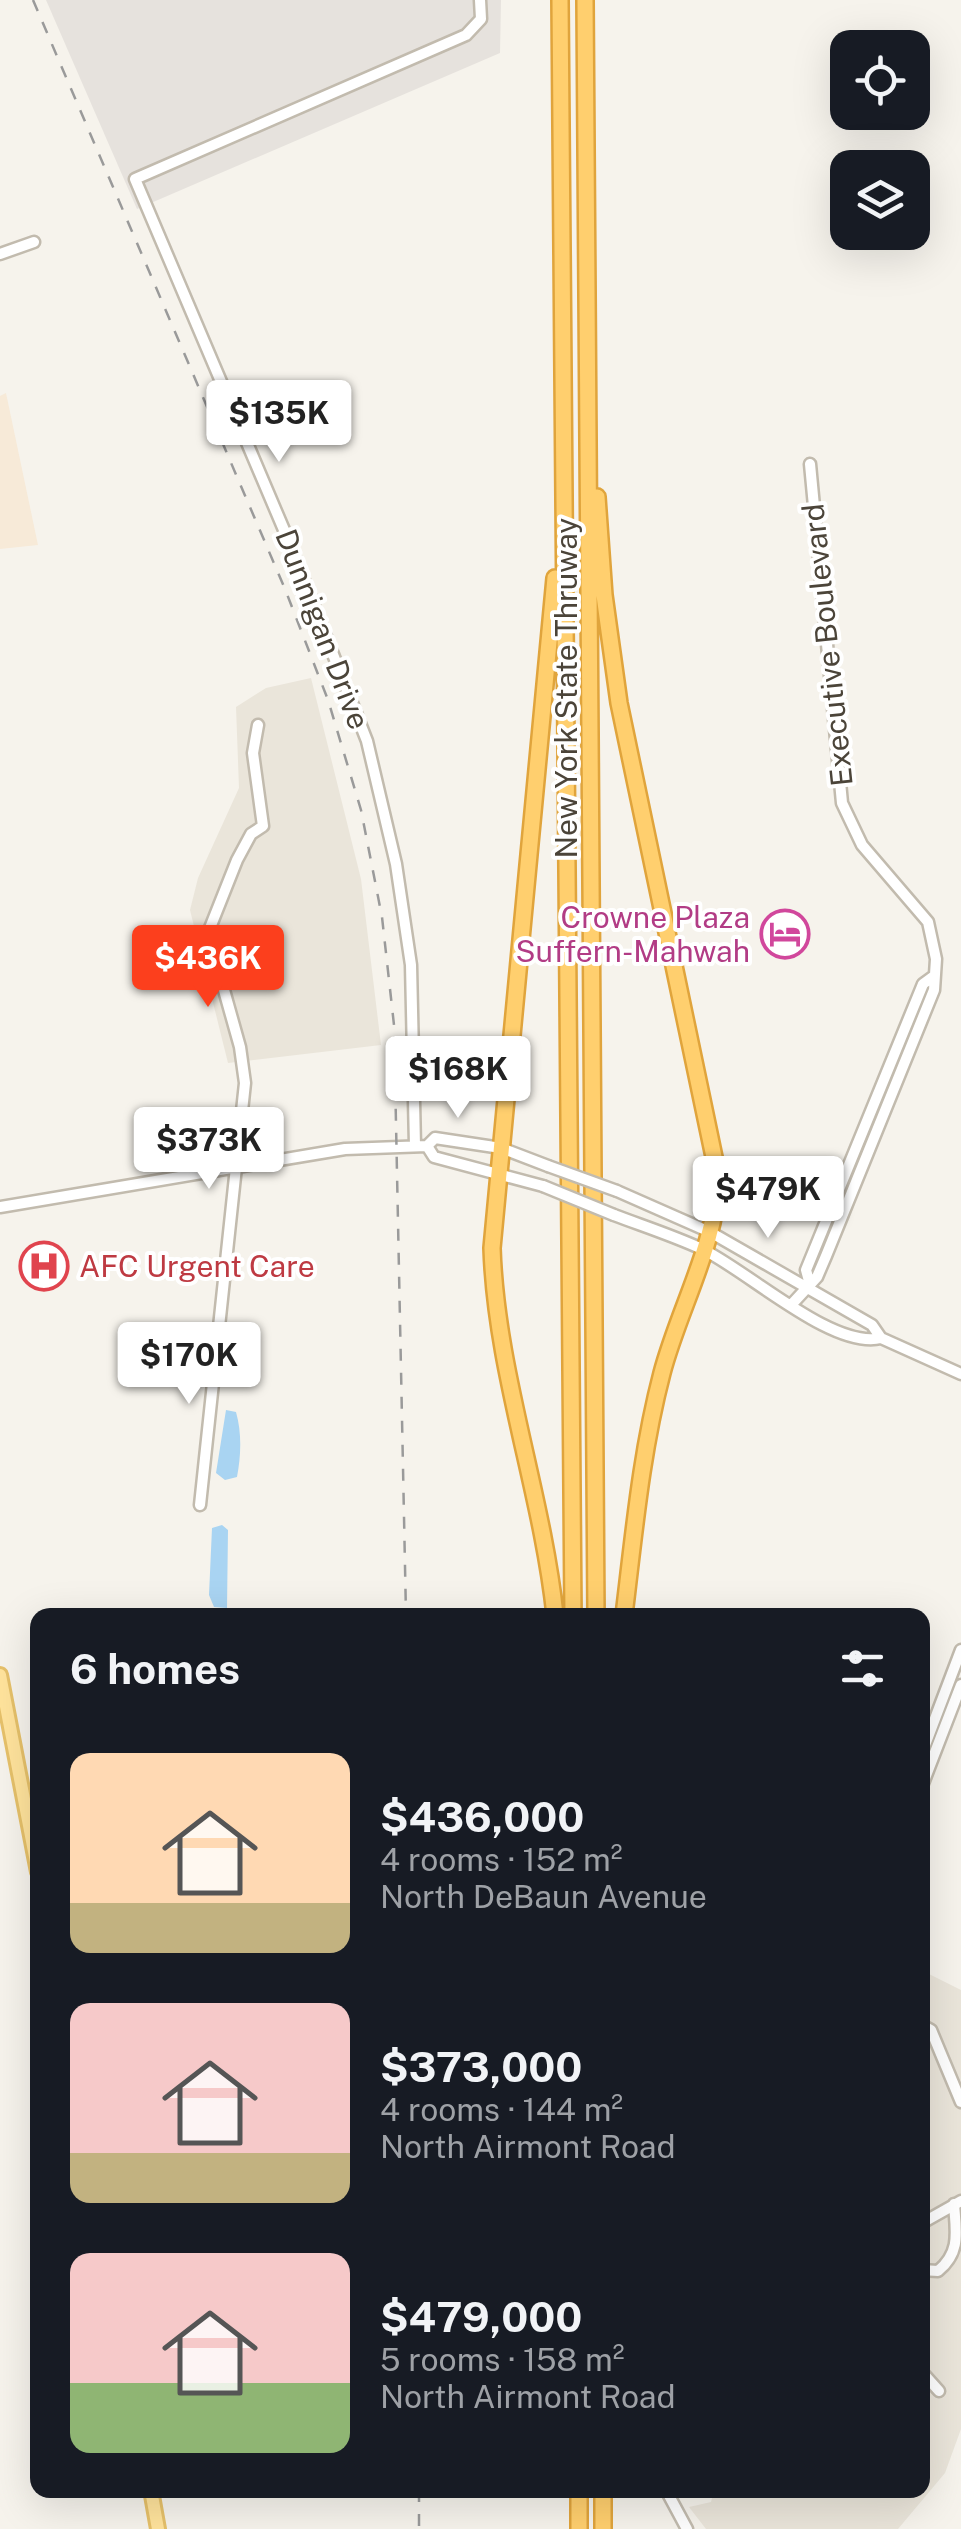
<!DOCTYPE html>
<html lang="en">
<head>
<meta charset="utf-8">
<style>
	:root { --surface:#171b24; --page:#20242c; --text:#f1f3f6; --muted:#9ea1a6; --accent:#fc3f1d }
	body { margin:0; font-family:"Public Sans",sans-serif; background:var(--page); color:var(--text); height:100vh; display:flex; flex-direction:column; font-size:38px; white-space:nowrap }
	* { box-sizing:border-box; margin:0 }
	p { font-size:32px; color:var(--muted) }
	.icon { flex:none; width:55px; height:55px; fill:none; stroke:currentColor; stroke-width:2; stroke-linecap:round; stroke-linejoin:round }
	.map { position:relative; flex:1; overflow:hidden }
	.sheet { position:absolute; left:30px; top:1608px; width:900px; height:890px; display:flex; flex-direction:column; background:var(--surface); border-radius:20px; box-shadow:0 10px 40px #0002 }
	.sheet>* { flex:none }
	.tools { position:absolute; left:830px; top:30px; display:grid; gap:20px }
	.tools a { display:grid; place-items:center; width:100px; height:100px; border-radius:20px; background:var(--surface); box-shadow:0 10px 40px #0002; font-size:50px }
	.price { position:absolute; translate:-50% -85px; padding:0 22px; border-radius:10px; background:#fff; color:#222; font-size:32px; line-height:65px; filter:drop-shadow(0 2px 5px #0008) }
	.price::after { content:''; position:absolute; left:50%; top:60px; width:30px; height:22px; margin-left:-15px; background:inherit; clip-path:polygon(0 0,100% 0,50% 100%) }
	.price.active { background:var(--accent); color:#fff }
	ul { padding:0; list-style:none }
	li { display:flex; align-items:center; gap:30px; height:250px; padding:0 40px }
	li span { display:grid; place-items:center; flex:none; width:280px; height:200px; border-radius:20px; color:#555 }
	li>.icon { margin-inline-start:auto }
	span .icon { width:120px; height:120px; fill:#fffc; stroke-width:1 }
	li b { font-size:42px }
	h2 { display:flex; justify-content:space-between; align-items:center; height:120px; padding:0 40px; font-size:42px }
	.map>svg:first-child { display:block }
	.residential { fill:#eae5da }
	.commercial { fill:#f7ead8 }
	.industrial { fill:#e6e2dd }
	.water { fill:#a9d4f2 }
	.lines { fill:none; stroke-linecap:round; stroke-linejoin:round }
	.minor-casing { stroke:#c2bbae; stroke-width:15 }
	.major-casing { stroke:#e6c16a; stroke-width:18 }
	.highway-casing { stroke:#e0a43c; stroke-width:20 }
	.minor { stroke:#fff; stroke-width:10 }
	.major { stroke:#ffe39c; stroke-width:12 }
	.highway { stroke:#ffcf6e; stroke-width:15 }
	.rail { stroke:#9a9a9a; stroke-width:2.5; stroke-dasharray:12 12; stroke-linecap:butt }
	.minor-bridge-casing { stroke:#c2bbae; stroke-width:15; stroke-linecap:butt }
	.minor-bridge { stroke:#fff; stroke-width:10 }
	.labels { text-anchor:middle; dominant-baseline:central; stroke-width:8; stroke-linejoin:round; paint-order:stroke }
	.street-label { font-size:30px; fill:#4b4439; stroke:#fff }
	.hotel-label { font-size:30px; fill:#b23c85; stroke:#fff; text-anchor:end }
	.health-label { font-size:30px; fill:#be3a42; stroke:#fff; text-anchor:start }
</style>
</head>
<body>
<div class="map">
<svg width="961" height="2529" viewBox="0 0 961 2529">
	<rect width="100%" height="100%" fill="#f6f3ec"/>
	<path class="residential" d="M311,678L361,879L381,1045L228,1063L190,910L198,878L239,788L236,707L266,688Z
		M923,1971L961,1990V2429L945,2473L898,2529H706L689,2507L711,2502L714,2490H922Z"/>
	<path class="commercial" d="M6,393L38,545L0,549V396Z"/>
	<path class="industrial" d="M46,0H501L500,53L137,209Z"/>
	<path class="water" d="M226,1410L236,1412C242,1433 241,1456 237,1477L225,1480L216,1473Z
		M222,1525L228,1530L227,1608L214,1607L209,1595L212,1528Z"/>
	<g class="lines">
		<g class="minor-casing">
			<path id="minor" d="M0,254L34,242
				M415,1146L411,965L396,864L367,741L287,537L135,179L466,35L481,19L480,0
				M427,1146L434,1157L543,1186
				M617,1191L710,1232L872,1325L881,1338L961,1374
				M0,1207L345,1149L427,1146L435,1138L501,1148L548,1166
				M614,1215C643,1226 674,1236 702,1249C748,1271 833,1350 881,1338
				M809,1281L806,1270L923,984L934,976
				M792,1304L817,1277L826,1256L934,990L936,959L928,922L862,845L842,803L810,464
				M200,1505L245,1083L240,1047L208,933L237,860L251,834L263,826L253,753L258,725
				M922,1753L961,1650
				M922,1786L961,1685
				M922,2025L931,2030L961,2102
				M922,2223L961,2201
				M922,2270L938,2271C961,2252 956,2232 954,2204
				M922,2372L939,2391
				M666,2490L687,2529"/>
		</g>
		<g class="major-casing">
			<path id="major" d="M0,1675L38,1872
				M151,2490L158,2529"/>
		</g>
		<g class="highway-casing">
			<path id="highway" d="M560,0L573,1615
				M585,0L596,1615
				M597,497L604,595L619,703L718,1176C717,1244 679,1308 662,1373C641,1453 634,1534 624,1615
				M555,1615C542,1492 496,1372 492,1248L555,578
				M579,2490V2529
				M603,2490V2529"/>
		</g>
		<use href="#minor" class="minor"/>
		<use href="#major" class="major"/>
		<use href="#highway" class="highway"/>
		<path class="rail" d="M33,0L285,589L328,700L361,810L382,917L394,1025L406,1615
			M419,2490V2529"/>
		<g class="minor-bridge-casing">
			<path id="minor-bridge" d="M548,1166L617,1191
				M543,1186L614,1215"/>
		</g>
		<use href="#minor-bridge" class="minor-bridge"/>
	</g>
	<defs>
		<g id="hotel-ring" transform="scale(2.5)"><circle r="9.5" fill="#fff" stroke="#d1479c" stroke-width="1.5"/><path d="M-6-4.5h1.5V1H6V5H4.5V3h-9V5H-6ZM-4 0a1.8 1.8 0 1 1 3.6 0ZM.5 0V-2.5h3Q6-2.5 6 0Z" fill="#d1479c"/></g>
		<g id="hospital-ring" transform="scale(2.5)"><circle r="9.5" fill="#fff" stroke="#e0444e" stroke-width="1.5"/><path d="M-5-5h3v3.5h4V-5h3V5h-3V1.5h-4V5h-3Z" fill="#e0444e"/></g>
	</defs>
	<g fill-rule="evenodd">
		<use href="#hotel-ring" x="785" y="934"/>
		<use href="#hospital-ring" x="44" y="1266"/>
	</g>
	<g class="labels">
		<g class="street-label">
			<text transform="translate(323 629) rotate(69)">Dunnigan Drive</text>
			<text transform="translate(827 645) rotate(-96)">Executive Boulevard</text>
			<text transform="translate(566 688) rotate(-90)">New York State Thruway</text>
		</g>
		<g class="hotel-label">
			<text x="750" y="917">Crowne Plaza<tspan x="750" dy="34">Suffern-Mahwah</tspan></text>
		</g>
		<g class="health-label">
			<text x="79" y="1266">AFC Urgent Care</text>
		</g>
	</g>
</svg>
<div class="tools">
<a><svg class="icon" aria-label="locate" viewBox="0 0 24 24"><circle cx="12" cy="12" r="6"/><path d="M12 2v4M12 18v4M2 12h4M18 12h4"/></svg></a>
<a><svg class="icon" aria-label="layers" viewBox="0 0 24 24"><path d="M12 4l9 5-9 5-9-5zM3 14l9 5 9-5"/></svg></a>
</div>
<b class="price" style="left:279px;top:465px">$135K</b>
<b class="price active" style="left:208px;top:1010px">$436K</b>
<b class="price" style="left:458px;top:1121px">$168K</b>
<b class="price" style="left:209px;top:1192px">$373K</b>
<b class="price" style="left:768px;top:1241px">$479K</b>
<b class="price" style="left:189px;top:1407px">$170K</b>
<section class="sheet">
<h2>6 homes<svg class="icon" aria-label="filters" viewBox="0 0 24 24"><path d="M4 7h16M4 17h16"/><circle cx="9" cy="7" r="2"/><circle cx="15" cy="17" r="2"/></svg></h2>
<ul>
<li><span style="background:linear-gradient(#ffd9b3 75%,#c2b280 0)"><svg class="icon" aria-label="home" viewBox="0 0 24 24"><path d="M3 11l9-7 9 7M6 9v11h12V9"/></svg></span><div><b>$436,000</b><p>4 rooms · 152 m²</p><p>North DeBaun Avenue</p></div></li>
<li><span style="background:linear-gradient(#f6c9c9 75%,#c2b280 0)"><svg class="icon" aria-label="home" viewBox="0 0 24 24"><path d="M3 11l9-7 9 7M6 9v11h12V9"/></svg></span><div><b>$373,000</b><p>4 rooms · 144 m²</p><p>North Airmont Road</p></div></li>
<li><span style="background:linear-gradient(#f6c9c9 65%,#8fb573 0)"><svg class="icon" aria-label="home" viewBox="0 0 24 24"><path d="M3 11l9-7 9 7M6 9v11h12V9"/></svg></span><div><b>$479,000</b><p>5 rooms · 158 m²</p><p>North Airmont Road</p></div></li>
</ul>
</section>
</div>
</body>
</html>
